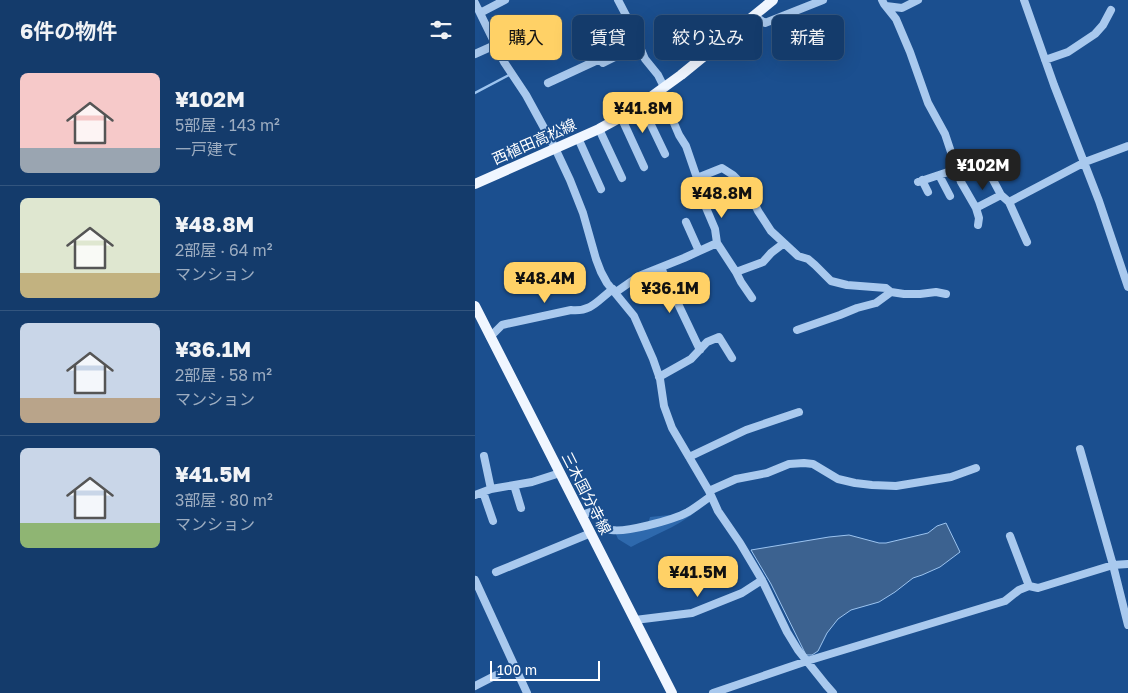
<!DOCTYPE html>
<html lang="ja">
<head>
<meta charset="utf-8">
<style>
	:root { --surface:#143b6b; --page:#214673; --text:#f1f3f6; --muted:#9dadc1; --line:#33557e; --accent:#ffd166 }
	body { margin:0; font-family:"Golos Text","Noto Sans JP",sans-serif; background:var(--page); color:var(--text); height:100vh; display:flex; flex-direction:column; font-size:19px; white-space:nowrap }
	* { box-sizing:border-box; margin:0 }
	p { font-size:16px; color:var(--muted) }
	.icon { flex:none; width:28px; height:28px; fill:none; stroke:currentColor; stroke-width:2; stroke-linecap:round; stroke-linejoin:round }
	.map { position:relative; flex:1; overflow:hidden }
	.panel { display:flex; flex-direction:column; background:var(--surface); width:475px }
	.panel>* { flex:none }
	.guide { position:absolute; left:15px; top:15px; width:475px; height:45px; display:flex; gap:10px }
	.scale { position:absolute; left:15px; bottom:12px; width:110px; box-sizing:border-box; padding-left:5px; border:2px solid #fff; border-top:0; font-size:14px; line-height:18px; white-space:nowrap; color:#fff; -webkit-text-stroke:4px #1b4f8f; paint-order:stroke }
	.price { position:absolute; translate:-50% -42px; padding:0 11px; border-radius:10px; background:var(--accent); color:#111; font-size:16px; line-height:32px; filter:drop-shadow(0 1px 2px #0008) }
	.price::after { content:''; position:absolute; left:50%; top:30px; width:15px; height:11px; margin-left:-8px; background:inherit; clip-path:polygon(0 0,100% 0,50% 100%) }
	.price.on { background:#222; color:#fff }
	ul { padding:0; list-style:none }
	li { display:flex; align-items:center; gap:15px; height:125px; padding:0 20px }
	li+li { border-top:1px solid var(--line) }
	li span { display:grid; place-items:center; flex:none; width:140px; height:100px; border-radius:8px; color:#555 }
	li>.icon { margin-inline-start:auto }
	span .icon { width:60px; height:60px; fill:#fffc; stroke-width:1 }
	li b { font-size:21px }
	h2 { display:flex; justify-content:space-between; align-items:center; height:60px; padding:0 20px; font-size:21px }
	.tag { padding:0 18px; border-radius:8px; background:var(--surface); box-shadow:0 5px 20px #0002,0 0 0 1px var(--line); font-size:18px; line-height:45px }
	.tag.on { background:var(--accent); color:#111 }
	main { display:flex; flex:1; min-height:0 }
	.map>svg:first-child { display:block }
	.green { fill:#2e69ad }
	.water { fill:#3c6290; stroke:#9cc4f0 }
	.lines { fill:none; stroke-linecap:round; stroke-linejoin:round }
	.stream { stroke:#9cc4f0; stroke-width:2.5 }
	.minor { stroke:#a9c9ee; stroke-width:8 }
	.major { stroke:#f0f6ff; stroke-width:10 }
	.labels { text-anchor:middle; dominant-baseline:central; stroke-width:4; stroke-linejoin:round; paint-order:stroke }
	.street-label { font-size:15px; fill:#fff; stroke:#1b4f8f }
</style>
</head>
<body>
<main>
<section class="panel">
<h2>6件の物件<svg class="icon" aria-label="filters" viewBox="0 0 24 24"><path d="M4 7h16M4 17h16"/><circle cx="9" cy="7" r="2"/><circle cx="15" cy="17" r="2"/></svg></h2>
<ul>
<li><span style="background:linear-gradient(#f6c9c9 75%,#9aa5b1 0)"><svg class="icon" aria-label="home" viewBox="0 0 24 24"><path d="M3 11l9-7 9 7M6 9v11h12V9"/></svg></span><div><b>¥102M</b><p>5部屋 · 143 m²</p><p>一戸建て</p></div></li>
<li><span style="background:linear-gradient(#dfe7d0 75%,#c2b280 0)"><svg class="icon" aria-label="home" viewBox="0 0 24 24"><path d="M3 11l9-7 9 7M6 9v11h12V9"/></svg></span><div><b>¥48.8M</b><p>2部屋 · 64 m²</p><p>マンション</p></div></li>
<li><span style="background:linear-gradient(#c9d6e8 75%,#b9a48a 0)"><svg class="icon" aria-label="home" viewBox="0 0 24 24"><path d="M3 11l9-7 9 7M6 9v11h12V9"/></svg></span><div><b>¥36.1M</b><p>2部屋 · 58 m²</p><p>マンション</p></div></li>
<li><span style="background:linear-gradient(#c9d6e8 75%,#8fb573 0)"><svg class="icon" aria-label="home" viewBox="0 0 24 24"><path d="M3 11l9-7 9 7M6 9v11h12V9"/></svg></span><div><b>¥41.5M</b><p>3部屋 · 80 m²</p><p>マンション</p></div></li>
</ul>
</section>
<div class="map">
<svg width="653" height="693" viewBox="0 0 653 693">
	<rect width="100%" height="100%" fill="#1b4f8f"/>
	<path class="green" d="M229,503C213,523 179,535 156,547L143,539L140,532L172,527L175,517L204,514Z"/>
	<path class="water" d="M471,523L485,552L465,567L447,575L438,578L420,592L404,602L376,610L363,619L352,633L343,651L337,655H331L296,584L276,550L354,537L374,535L404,543H411L453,533L462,526Z"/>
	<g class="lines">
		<path class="stream" d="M0,93L34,75"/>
		<path class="minor" d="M143,0L154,21L170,59L183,75L189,87
			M407,0L409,4L421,19L435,52L453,103L470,134L486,182L501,208L504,218L503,225
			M549,0L579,85L624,201L653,287
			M0,3L29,62L51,95L80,148L95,180L108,213L121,259L126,272L132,283L159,316L178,359L185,379L189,406L197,428L234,491L243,511L265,543L287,580L312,632L323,650L351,685L358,693
			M411,6L427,8L443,0
			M5,13L30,0
			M279,16L290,23L348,0
			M0,54L20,45
			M570,60L593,52L620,34L628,25L636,10
			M73,83L125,59L128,63L164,45
			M185,90L204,135L211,146L222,178L247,168L258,175L269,186L277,198L283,211L296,231L323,256L333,259L340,265L356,281L372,285L411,288L416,292L429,294H445L461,292L471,294
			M166,104L190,154
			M146,117L169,167
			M124,129L147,178
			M103,138L126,189
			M508,161L526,195L534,202L552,242
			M464,175L475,196
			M447,180L453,192
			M443,182L482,169
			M534,202L610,162L653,146
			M229,203L240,229L242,243L261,272L266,282L277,298
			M501,208L526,195
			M211,222L224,251
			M186,268L225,350
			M261,272L288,262L296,253L309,243
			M141,292L164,276L209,258L242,243
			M322,330L365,315L382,308L401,303L416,292
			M15,337L27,325L31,324L96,310C117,312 123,300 138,289
			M184,377L216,359L232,342L244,337L257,358
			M605,449L638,565L653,625
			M9,456L16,489
			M214,457L271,430L324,412
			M39,485L46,508
			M234,491L261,479L292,473L314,464L329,463L338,464L363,479L380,483L397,485L421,486L476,477L501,468
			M8,492L18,521
			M0,495L16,489L57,482L85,473
			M107,515L121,510C129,514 125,524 133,529C146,535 200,519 213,512C221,507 229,501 236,496
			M535,536L554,586
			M21,572L116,533
			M0,580L52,693
			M160,620L217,613L267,593L287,580
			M0,686L39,666
			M238,693L332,661L530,601L544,590L554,586L563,588L638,565L653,564"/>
		<path class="major" d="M0,184L124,129L146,117L166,104L206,75L298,0
			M0,306L197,693"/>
	</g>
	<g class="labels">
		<g class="street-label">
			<text transform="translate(59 141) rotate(-24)">西植田高松線</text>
			<text transform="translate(112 493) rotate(63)">三木国分寺線</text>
		</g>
	</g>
</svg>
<div class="scale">100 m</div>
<b class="price" style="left:168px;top:134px">¥41.8M</b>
<b class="price on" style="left:508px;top:191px">¥102M</b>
<b class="price" style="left:247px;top:219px">¥48.8M</b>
<b class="price" style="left:70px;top:304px">¥48.4M</b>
<b class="price" style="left:195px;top:314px">¥36.1M</b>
<b class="price" style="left:223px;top:598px">¥41.5M</b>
<div class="guide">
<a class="tag on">購入</a>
<a class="tag">賃貸</a>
<a class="tag">絞り込み</a>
<a class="tag">新着</a>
</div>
</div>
</main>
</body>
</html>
